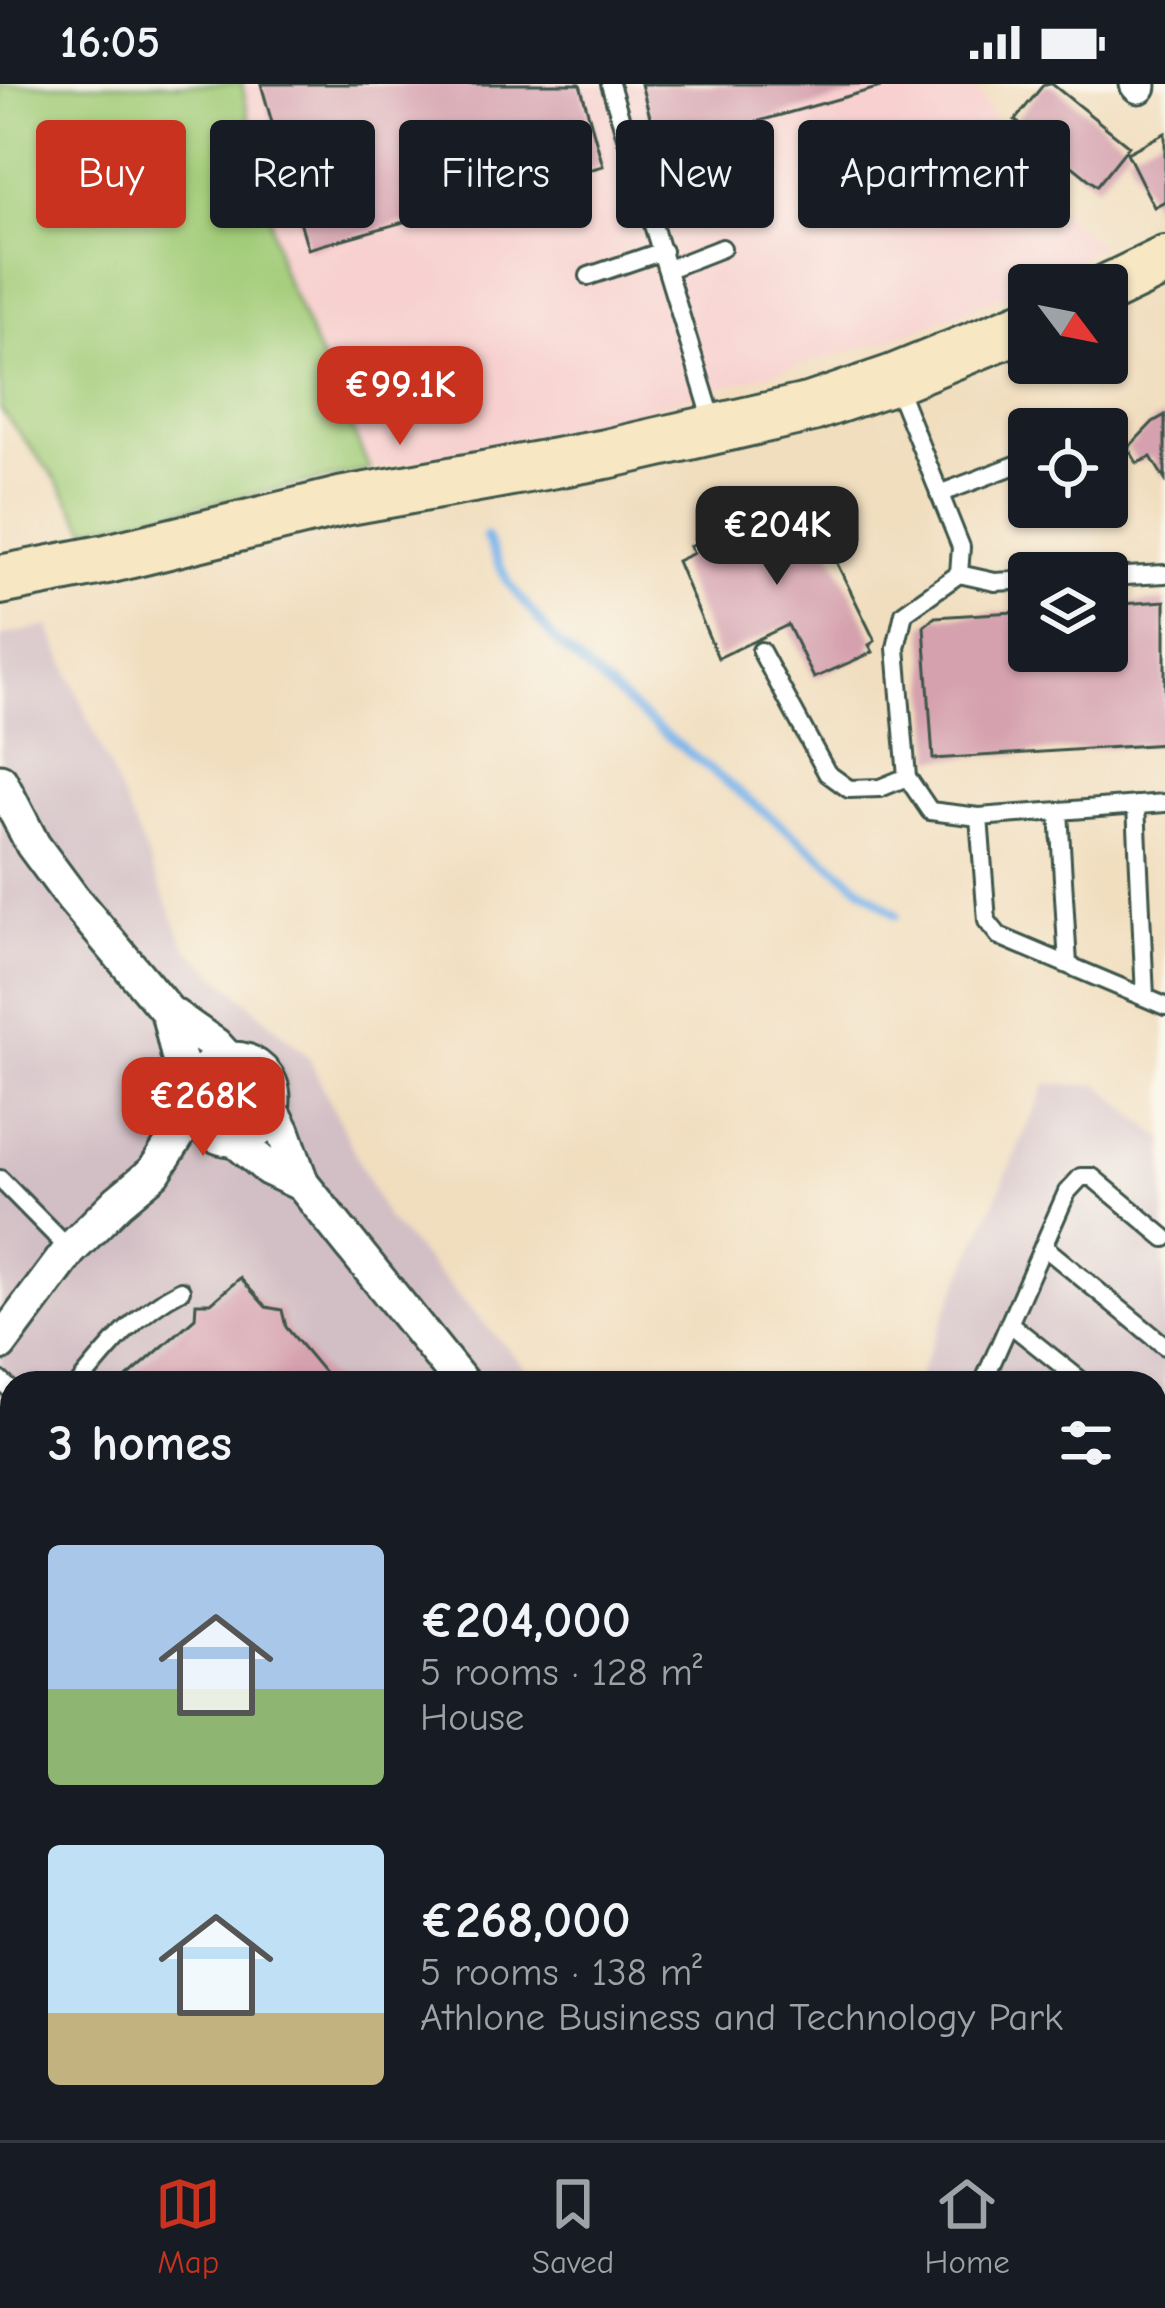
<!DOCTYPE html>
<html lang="en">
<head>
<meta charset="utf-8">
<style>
	:root { --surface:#171b24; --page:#20242c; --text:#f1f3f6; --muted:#9ea1a6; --line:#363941; --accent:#c8321e }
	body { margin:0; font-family:"Comic Neue",sans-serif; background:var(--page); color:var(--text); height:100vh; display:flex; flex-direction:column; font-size:45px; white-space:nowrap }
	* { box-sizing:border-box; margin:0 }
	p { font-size:39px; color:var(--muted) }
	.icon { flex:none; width:66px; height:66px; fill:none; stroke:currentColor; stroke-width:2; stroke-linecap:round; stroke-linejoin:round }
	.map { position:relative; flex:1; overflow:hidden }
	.side { position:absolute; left:0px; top:1287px; width:1167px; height:771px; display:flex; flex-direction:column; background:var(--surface); border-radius:36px 36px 0 0; box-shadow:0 3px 9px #0004 }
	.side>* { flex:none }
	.guide { position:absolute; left:36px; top:36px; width:1095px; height:108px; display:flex; gap:24px }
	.needle { width:78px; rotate:122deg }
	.fabs { position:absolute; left:1008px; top:180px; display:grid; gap:24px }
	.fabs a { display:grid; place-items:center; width:120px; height:120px; border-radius:12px; background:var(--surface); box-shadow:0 3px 9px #0004; font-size:60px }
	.price { position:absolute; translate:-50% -102px; padding:0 27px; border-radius:24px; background:var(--accent); color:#fff; font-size:39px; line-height:78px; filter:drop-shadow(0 3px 6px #0008) }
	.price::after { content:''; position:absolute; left:50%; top:72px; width:36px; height:27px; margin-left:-18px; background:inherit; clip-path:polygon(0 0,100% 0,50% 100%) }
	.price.active { background:#222; color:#fff }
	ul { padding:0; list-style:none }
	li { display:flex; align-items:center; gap:36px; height:300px; padding:0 48px }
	li span { display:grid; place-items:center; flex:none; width:336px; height:240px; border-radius:12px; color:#555 }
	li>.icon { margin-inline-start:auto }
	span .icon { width:144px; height:144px; fill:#fffc; stroke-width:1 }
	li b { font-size:51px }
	h2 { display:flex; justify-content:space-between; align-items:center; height:144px; padding:0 48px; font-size:51px }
	.tag { padding:0 42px; border-radius:12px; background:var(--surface); box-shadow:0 3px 9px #0004; font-size:42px; line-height:108px }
	.tag.active { background:var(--accent); color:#fff }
	.status { display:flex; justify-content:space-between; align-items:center; height:84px; padding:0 60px; background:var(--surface); direction:ltr }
	.status svg { height:33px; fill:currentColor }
	.tabs { display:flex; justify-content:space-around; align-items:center; height:168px; border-top:3px solid var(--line); background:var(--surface); font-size:33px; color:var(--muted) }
	.tabs a { display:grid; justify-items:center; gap:6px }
	.tabs .active { color:var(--accent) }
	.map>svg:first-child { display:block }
	.built { fill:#f7d0cf }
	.industrial { fill:#d2bec5 }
	.green { fill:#a2cc78; stroke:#608456; stroke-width:3 }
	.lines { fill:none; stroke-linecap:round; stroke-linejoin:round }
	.stream { stroke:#78b2e9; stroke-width:9 }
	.building { fill:#d5a1af }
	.lane-casing { stroke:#3e5549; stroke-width:22 }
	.street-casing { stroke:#3e5549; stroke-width:39 }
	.secondary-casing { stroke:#3e5549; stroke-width:54 }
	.path { stroke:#3e5549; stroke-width:6; stroke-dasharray:3 9; stroke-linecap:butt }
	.lane { stroke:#fff; stroke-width:16 }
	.street { stroke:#fff; stroke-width:33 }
	.secondary { stroke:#f7e8c3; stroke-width:48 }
</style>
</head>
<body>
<div class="status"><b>16:05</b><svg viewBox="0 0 49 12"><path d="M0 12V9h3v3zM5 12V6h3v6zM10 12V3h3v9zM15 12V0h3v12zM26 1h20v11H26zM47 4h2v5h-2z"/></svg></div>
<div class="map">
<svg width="1165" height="2056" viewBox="0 0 1165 2056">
	<rect width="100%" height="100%" fill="#fbf7ec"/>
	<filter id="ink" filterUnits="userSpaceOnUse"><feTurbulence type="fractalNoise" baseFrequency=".00833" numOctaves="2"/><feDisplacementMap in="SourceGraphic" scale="24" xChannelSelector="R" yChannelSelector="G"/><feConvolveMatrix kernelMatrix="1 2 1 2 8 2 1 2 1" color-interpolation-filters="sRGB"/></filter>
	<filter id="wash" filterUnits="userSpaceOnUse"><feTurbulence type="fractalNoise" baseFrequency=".004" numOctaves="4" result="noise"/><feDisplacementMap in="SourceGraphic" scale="48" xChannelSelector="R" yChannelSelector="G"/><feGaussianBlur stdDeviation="2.7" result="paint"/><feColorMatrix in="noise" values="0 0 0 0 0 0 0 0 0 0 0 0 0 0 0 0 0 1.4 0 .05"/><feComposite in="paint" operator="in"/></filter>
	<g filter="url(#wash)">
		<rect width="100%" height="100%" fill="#f1debf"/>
		<path class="built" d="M242,0H973L1048,117L1101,162L1044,195L891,255L611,335L370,386L280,182Z"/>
		<path class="industrial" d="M49,542L186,863L308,972L386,1133L539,1299H12V2046H1155V1299H915L1046,1000L1100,1001L1165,1057V2056H0V552Z"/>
		<path class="green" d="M0,0H242L280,182L370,386L87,445L55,394L0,325Z"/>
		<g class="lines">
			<path class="stream" d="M486,453L509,500L557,559L647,636L896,831"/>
		</g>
		<g id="blocks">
			<path class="building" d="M261,0H580L603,82L308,165Z
				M641,0H887L888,1L659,65Z
				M1044,0H1052L1129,62L1097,102L1015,36Z
				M1165,49V117L1154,123L1127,69Z
				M1165,331V396L1151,373L1137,379L1128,364L1153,338Z
				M803,410L875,557L869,561L873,568L814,594L788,541L718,574L677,477L694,469L690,462Z
				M1165,517V660L933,675L924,542L935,533L1029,527V567H1107V521Z
				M240,1194L266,1223L282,1226L286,1243L333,1299H121L195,1234L196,1219H211Z
				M517,2046H701L695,2056H533Z"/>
		</g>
	</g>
	<g filter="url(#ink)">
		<use href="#blocks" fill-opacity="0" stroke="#3e5549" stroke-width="3"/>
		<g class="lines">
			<g class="lane-casing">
				<path id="lane" d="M610,0L715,344
					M668,185L722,164
					M589,192L663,167
					M896,301L961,463L959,490L904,529L896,564L907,693L930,727L979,733L1165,719
					M939,410L1029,376
					M959,490L995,498L1029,496
					M1107,493L1165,490
					M761,567L827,689L849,705L880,704L907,693
					M1136,721L1145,913
					M1059,727L1068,881
					M979,733L987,837L999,852L1165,922
					M0,1095L70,1166
					M1043,1162L1165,1262
					M1009,1239L1084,1299
					M0,1296L12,1307
					M80,1299C109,1263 139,1227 181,1206
					M983,1299L1067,1108L1081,1093H1092L1165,1154
					M1155,1358L1165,1366
					M1155,1464L1165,1472
					M1155,1558L1165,1566
					M1155,1662L1165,1670
					M0,1800L12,1780
					M878,2046L894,2056
					M191,2056L197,2046"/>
			</g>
			<g class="street-casing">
				<path id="street" d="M1137,0L1139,2
					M0,697L33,761L73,815L168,928L215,961L228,975
					M168,928L179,975L194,1007
					M193 1015a40 40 0 1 1 80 0a40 40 0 1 1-80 0Z
					M272,1026L283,1047L302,1100L462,1299
					M234,1055L268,1084L302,1100
					M0,1260L70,1166L118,1118L154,1088L195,1024
					M1155,1806L1165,1791
					M0,1923L12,1928
					M1155,2033L1160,2056
					M309,2046L326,2056
					M972,2056L978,2046"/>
			</g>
			<g class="secondary-casing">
				<path id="secondary" d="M1107,205L1165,177
					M0,496L107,475L344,417L606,370L812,323L894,295L1029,240"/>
			</g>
			<path class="path" d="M1107,2046L1112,2056"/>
			<use href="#lane" class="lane"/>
			<use href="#street" class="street"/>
			<use href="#secondary" class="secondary"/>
		</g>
	</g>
</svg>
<div class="fabs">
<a><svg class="needle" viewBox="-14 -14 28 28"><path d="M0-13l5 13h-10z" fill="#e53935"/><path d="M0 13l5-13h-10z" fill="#9ea1a6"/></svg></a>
<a><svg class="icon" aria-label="locate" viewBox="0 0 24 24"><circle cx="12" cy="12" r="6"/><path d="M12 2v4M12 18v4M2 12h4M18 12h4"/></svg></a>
<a><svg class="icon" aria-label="layers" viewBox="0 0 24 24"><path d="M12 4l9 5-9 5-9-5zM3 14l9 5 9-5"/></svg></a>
</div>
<b class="price" style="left:400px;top:364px">€99.1K</b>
<b class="price active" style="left:777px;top:504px">€204K</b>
<b class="price" style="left:203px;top:1075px">€268K</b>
<div class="guide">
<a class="tag active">Buy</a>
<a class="tag">Rent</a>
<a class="tag">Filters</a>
<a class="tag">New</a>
<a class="tag">Apartment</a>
</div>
<section class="side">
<h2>3 homes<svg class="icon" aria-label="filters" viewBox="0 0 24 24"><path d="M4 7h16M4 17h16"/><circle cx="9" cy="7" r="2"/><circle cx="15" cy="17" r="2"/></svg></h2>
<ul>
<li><span style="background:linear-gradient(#a9c7e8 60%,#8fb573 0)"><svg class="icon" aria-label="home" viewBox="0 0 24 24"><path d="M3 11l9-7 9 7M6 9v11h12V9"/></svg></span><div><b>€204,000</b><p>5 rooms · 128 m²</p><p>House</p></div></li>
<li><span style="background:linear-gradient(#bfe0f5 70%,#c2b280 0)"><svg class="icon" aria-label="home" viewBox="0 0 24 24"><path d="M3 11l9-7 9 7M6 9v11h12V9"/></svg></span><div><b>€268,000</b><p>5 rooms · 138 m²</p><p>Athlone Business and Technology Park</p></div></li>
</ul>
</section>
</div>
<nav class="tabs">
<a class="active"><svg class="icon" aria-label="map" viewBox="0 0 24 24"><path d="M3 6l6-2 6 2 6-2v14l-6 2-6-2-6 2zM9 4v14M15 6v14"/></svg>Map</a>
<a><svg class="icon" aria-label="saved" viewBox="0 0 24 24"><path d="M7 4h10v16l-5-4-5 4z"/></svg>Saved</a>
<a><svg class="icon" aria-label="home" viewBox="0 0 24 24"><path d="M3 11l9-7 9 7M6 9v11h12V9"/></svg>Home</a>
</nav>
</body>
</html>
